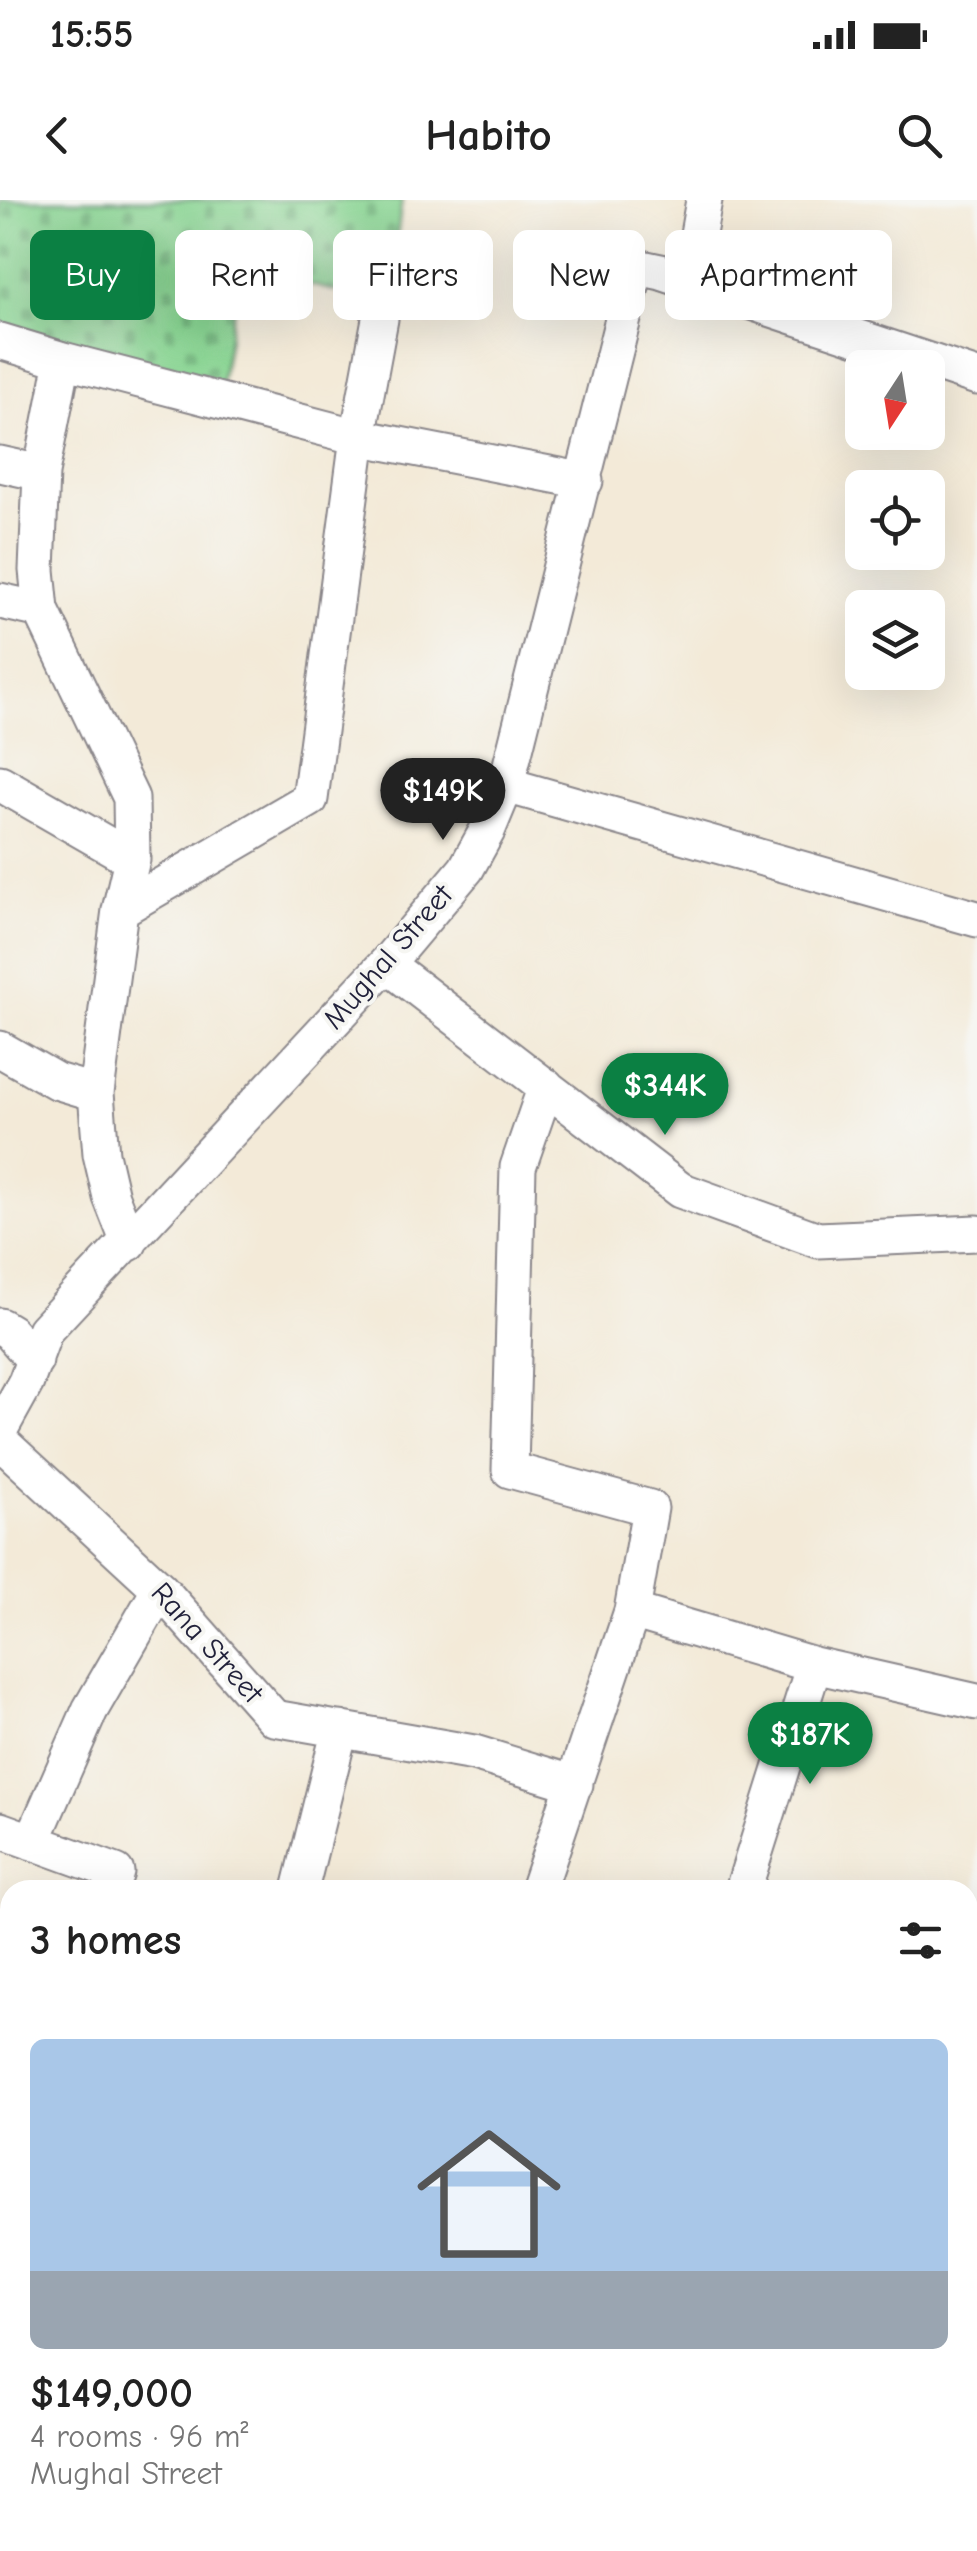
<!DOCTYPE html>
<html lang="en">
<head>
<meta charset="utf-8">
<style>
	:root { --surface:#fff; --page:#f6f6f6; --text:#222; --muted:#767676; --line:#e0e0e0; --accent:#0b8043 }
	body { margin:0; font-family:"Comic Neue",sans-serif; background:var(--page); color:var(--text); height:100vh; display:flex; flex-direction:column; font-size:38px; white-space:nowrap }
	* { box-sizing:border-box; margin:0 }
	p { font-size:32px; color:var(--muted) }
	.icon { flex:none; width:55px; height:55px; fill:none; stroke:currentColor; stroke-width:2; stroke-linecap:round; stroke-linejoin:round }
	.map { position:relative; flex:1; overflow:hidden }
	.drawer { position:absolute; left:0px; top:1680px; width:978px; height:672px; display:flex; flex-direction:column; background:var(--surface); border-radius:30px 30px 0 0; box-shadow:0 10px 40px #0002 }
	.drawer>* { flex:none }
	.top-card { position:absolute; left:30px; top:30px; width:918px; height:90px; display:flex; gap:20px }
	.needle { width:65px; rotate:192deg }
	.controls { position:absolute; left:845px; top:150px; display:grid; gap:20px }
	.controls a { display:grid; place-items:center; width:100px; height:100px; border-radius:15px; background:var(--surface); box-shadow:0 10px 40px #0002; font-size:50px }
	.price { position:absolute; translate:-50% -85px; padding:0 22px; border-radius:35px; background:var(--accent); color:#fff; font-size:32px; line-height:65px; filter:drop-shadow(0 2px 5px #0008) }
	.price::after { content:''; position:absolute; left:50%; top:60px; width:30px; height:22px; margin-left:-15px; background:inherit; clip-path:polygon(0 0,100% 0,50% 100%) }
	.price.on { background:#222; color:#fff }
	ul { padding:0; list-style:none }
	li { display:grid; align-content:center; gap:20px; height:530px; padding:0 30px }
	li+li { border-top:2px solid var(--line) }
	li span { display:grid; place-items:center; height:310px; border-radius:15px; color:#555 }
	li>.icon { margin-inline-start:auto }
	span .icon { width:180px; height:180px; fill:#fffc; stroke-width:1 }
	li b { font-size:42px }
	h2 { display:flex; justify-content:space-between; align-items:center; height:120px; padding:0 30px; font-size:42px }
	.chip { padding:0 35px; border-radius:15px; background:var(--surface); box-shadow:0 10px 40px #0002; font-size:35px; line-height:90px }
	.chip.on { background:var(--accent); color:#fff }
	.status { display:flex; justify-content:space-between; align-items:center; height:70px; padding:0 50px; background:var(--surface); direction:ltr }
	.status svg { height:28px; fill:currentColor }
	header { display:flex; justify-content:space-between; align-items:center; height:130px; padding:0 30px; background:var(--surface); font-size:45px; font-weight:700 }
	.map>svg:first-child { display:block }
	.cemetery { fill:url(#cemetery-stones); stroke:#557b66; stroke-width:2.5 }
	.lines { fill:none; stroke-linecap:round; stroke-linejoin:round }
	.minor-casing { stroke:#8a868a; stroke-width:39 }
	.major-casing { stroke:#8a868a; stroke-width:49 }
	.minor { stroke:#fff; stroke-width:35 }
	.major { stroke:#fcba8d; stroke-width:45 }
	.labels { text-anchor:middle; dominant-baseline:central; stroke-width:8; stroke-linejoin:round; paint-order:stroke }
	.street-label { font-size:30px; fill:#22223b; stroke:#f6f6f2 }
</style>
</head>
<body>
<div class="status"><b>15:55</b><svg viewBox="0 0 49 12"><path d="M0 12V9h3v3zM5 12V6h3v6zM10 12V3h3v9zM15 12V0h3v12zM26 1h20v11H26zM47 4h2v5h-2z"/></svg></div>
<header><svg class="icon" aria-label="back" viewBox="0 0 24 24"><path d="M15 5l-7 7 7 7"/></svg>Habito<svg class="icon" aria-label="search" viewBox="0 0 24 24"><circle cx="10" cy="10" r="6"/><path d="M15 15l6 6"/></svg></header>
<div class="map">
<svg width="977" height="2351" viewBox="0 0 977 2351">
	<defs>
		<pattern id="cemetery-stones" width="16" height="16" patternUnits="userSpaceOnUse" patternTransform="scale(2.5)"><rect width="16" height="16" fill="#88d492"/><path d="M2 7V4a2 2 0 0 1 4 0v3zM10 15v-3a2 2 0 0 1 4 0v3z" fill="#75b67f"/></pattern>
	</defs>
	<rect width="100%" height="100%" fill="#f6f6f2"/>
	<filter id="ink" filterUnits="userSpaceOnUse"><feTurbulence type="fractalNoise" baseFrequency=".01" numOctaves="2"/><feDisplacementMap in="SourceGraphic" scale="20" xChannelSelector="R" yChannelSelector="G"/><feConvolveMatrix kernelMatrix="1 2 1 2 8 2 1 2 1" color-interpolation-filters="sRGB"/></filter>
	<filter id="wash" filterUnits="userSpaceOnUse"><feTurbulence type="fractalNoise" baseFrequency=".0048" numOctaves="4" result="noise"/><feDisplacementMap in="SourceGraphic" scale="40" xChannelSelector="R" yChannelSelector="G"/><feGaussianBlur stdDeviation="2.25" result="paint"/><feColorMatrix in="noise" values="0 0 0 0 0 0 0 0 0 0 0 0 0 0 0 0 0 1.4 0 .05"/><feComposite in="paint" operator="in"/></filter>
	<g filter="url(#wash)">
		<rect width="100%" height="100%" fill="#f3ead8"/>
		<path class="cemetery" d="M0,0H402L388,104L241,68L218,201L0,140Z"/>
	</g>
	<g filter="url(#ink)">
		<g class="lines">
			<g class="minor-casing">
				<path id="minor" d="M690,80L704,0
					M0,141L63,160L41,273L37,370L41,410L131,598L132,659L120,710L96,893L101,954L111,997L129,1043
					M63,160L358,237L585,281
					M0,264L41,273
					M0,401L41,410
					M0,583L132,659
					M506,585L977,719
					M120,710L310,599L358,237L380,119
					M386,764L680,990L818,1040L977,1033
					M0,849L56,881L96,893
					M0,1126L10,1132L35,1161
					M0,1229L26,1182L45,1130L386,764L466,669L487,631L506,585L634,75L642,68L661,72L977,177
					M0,1241L160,1389L274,1518L474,1553L575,1584
					M632,1411L814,1465L977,1502
					M0,1630L116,1672L110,1690
					M32,1642L90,1510L160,1389
					M300,1690L340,1529
					M538,1690L632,1411L650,1308L510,1270L518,967L546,886
					M743,1690L814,1465
					M0,1844L10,1848
					M969,1889L977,1856
					M0,2087L10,2091"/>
			</g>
			<g class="major-casing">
				<path id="major" d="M968,2307H977
					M0,2322L10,2321"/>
			</g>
			<use href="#minor" class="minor"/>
			<use href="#major" class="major"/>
		</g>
	</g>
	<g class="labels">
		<g class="street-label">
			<text transform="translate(388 757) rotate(-49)">Mughal Street</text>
			<text transform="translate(207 1443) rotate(48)">Rana Street</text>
		</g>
	</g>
</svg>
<div class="controls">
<a><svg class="needle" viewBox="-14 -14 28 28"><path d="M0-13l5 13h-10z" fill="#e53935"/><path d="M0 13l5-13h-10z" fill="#767676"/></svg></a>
<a><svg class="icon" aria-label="locate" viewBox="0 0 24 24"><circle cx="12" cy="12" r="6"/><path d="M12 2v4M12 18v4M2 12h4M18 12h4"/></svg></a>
<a><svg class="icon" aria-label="layers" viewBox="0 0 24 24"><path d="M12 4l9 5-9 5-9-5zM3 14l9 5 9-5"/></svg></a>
</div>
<b class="price on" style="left:443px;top:643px">$149K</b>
<b class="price" style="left:665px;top:938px">$344K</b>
<b class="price" style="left:810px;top:1587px">$187K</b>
<div class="top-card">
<a class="chip on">Buy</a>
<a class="chip">Rent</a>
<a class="chip">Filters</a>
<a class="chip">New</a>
<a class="chip">Apartment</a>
</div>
<section class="drawer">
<h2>3 homes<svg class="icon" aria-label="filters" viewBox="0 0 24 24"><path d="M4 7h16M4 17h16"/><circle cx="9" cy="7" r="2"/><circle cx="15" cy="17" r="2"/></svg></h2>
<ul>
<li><span style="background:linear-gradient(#a9c7e8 75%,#9aa5b1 0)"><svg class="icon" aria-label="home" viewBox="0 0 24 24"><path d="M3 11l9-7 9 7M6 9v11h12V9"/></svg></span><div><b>$149,000</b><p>4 rooms · 96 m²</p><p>Mughal Street</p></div></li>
</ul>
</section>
</div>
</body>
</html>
